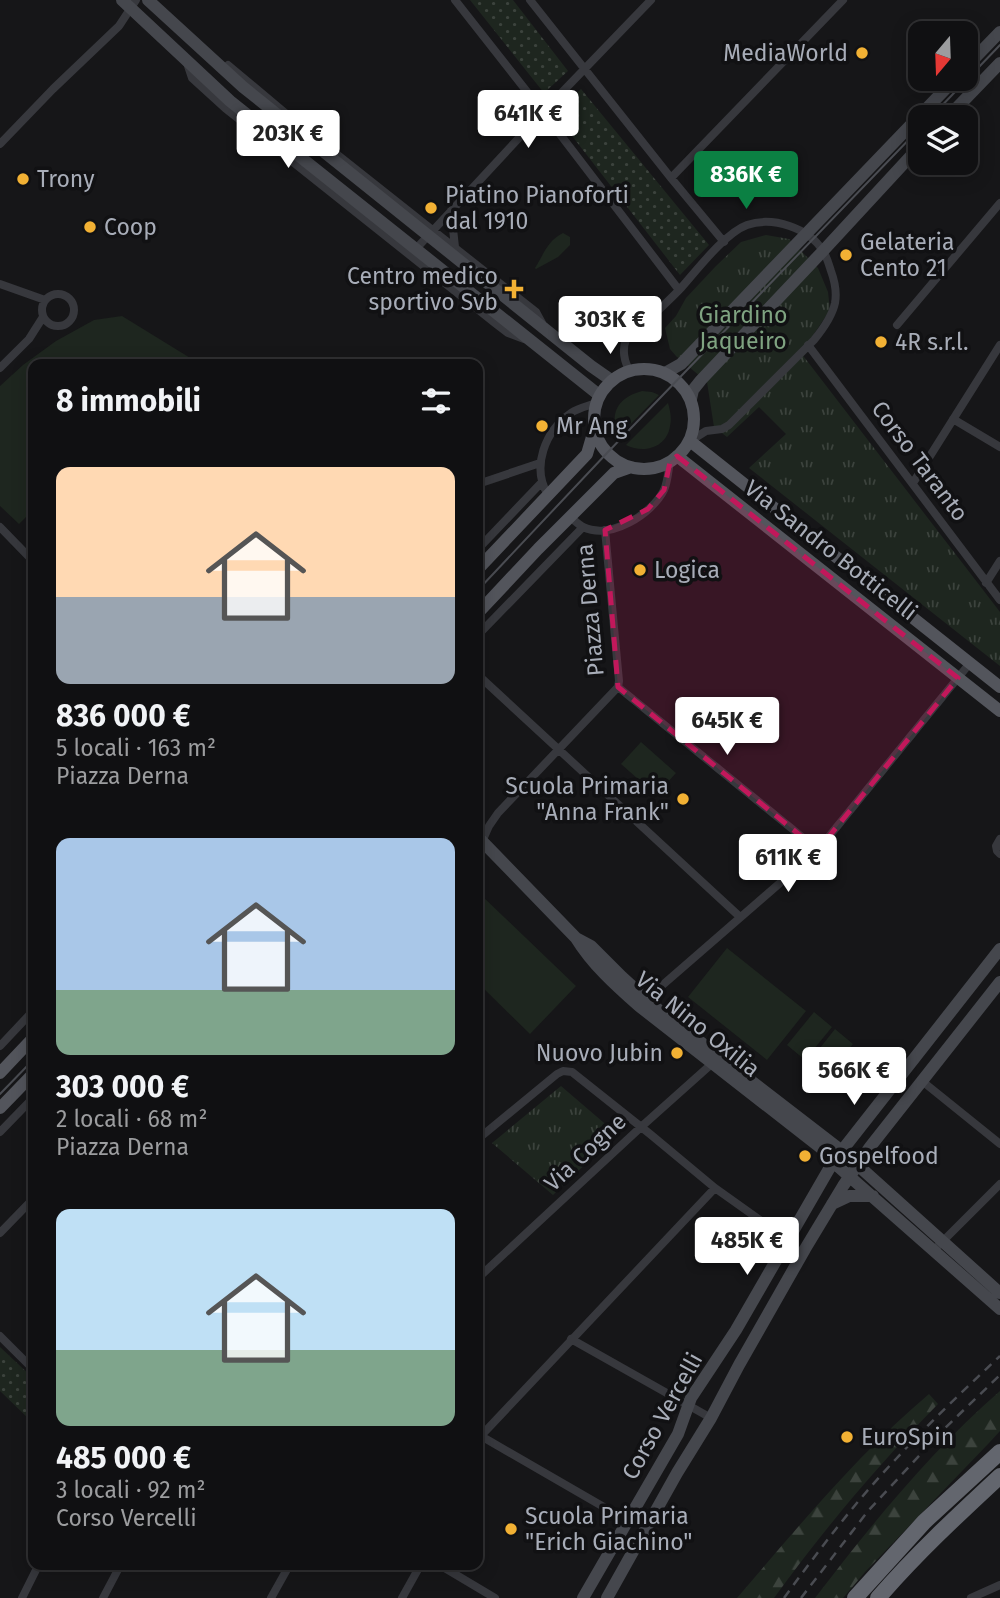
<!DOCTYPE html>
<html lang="it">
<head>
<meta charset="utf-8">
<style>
	:root { --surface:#101012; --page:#1e1e20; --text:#f1f3f6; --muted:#9c9d9f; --line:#303032; --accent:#0b8043 }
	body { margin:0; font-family:"Fira Sans",sans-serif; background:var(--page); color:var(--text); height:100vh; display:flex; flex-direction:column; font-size:26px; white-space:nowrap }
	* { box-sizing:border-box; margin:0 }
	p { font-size:23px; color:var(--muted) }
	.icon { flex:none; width:38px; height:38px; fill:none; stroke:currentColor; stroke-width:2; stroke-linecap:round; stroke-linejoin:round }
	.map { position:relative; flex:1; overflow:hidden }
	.details { position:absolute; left:28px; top:359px; width:455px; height:1211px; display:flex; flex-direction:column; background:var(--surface); border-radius:14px; box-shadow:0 4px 18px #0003,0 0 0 2px var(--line) }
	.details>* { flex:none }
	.needle { width:46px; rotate:199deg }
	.controls { position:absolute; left:908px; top:21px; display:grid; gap:14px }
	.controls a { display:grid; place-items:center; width:70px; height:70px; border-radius:14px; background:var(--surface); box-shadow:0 4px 18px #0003,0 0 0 2px var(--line); font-size:35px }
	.price { position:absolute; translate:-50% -60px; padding:0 16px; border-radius:7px; background:#fff; color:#222; font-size:23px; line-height:46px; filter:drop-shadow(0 2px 4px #0008) }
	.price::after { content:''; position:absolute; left:50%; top:42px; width:21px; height:16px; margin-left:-10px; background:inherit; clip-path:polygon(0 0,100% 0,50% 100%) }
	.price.current { background:var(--accent); color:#fff }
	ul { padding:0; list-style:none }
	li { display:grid; align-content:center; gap:14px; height:371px; padding:0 28px }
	li span { display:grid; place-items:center; height:217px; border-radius:14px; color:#555 }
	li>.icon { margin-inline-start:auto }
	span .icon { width:126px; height:126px; fill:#fffc; stroke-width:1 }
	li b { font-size:30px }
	h2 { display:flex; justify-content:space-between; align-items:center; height:84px; padding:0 28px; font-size:30px }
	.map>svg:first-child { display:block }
	.grass { fill:#1e261f }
	.forest { fill:url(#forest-firs) }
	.park { fill:url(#park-tufts) }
	.garden { fill:url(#garden-dots) }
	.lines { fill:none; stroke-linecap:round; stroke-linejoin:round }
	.street { stroke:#37383d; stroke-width:8 }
	.secondary { stroke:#45474d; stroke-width:12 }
	.primary { stroke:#53555c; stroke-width:12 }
	.highway { stroke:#63666e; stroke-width:16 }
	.tram { stroke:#4a4c52; stroke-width:2 }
	.rail { stroke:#4a4c52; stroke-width:2.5; stroke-dasharray:9 7; stroke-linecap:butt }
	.marked { fill:#c2185b; fill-opacity:0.2; stroke:#c2185b; stroke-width:5; stroke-dasharray:14 9; stroke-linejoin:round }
	.poi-dot { fill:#f2b134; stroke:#111113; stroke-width:2.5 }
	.labels { text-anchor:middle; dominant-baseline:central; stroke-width:7; stroke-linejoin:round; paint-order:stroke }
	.poi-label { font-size:23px; fill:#a8adb8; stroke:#111113; text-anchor:start }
	.park-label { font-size:23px; fill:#7fa381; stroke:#111113 }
	.street-label { font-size:23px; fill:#a8adb8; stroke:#111113 }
</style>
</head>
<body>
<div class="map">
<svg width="1000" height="1598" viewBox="0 0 1000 1598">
	<defs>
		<pattern id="forest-firs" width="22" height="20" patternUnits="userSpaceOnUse" patternTransform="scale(1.75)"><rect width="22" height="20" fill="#1e261f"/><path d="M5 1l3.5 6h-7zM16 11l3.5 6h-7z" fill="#3c433d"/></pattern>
		<pattern id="park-tufts" width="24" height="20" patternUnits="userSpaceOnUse" patternTransform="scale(1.75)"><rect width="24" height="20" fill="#1e261f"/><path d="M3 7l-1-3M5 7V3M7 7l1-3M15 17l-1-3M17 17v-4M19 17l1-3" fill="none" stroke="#3c433d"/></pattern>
		<pattern id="garden-dots" width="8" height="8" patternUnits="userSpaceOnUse" patternTransform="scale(1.75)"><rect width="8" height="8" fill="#1e261f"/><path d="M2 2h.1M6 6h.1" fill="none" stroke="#3c433d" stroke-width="1.8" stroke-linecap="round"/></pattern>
	</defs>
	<rect width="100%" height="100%" fill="#161618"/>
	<path class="grass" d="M563,233L570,237V245L558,257L536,269L535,268C544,254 547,241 563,233Z
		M122,316L200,364H33V510L19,524L0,506V386L23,365L56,341L94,320Z
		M642,391L652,392L659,395L619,436C608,413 619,397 642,391Z
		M668,403C670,410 672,418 670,426C667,448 643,454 626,445Z
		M641,742L676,773L656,795L621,764Z
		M481,895L576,986L530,1034L478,983V899Z
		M727,948L806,1011L767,1060L688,997Z
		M814,1012L832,1027L805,1060L787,1045Z
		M835,1029L853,1044L825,1077L808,1063Z"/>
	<path class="forest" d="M1000,1391V1431L989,1443L865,1572L843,1598H815C871,1525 930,1452 1000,1391Z
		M929,1394L938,1404C877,1466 825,1528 774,1598H737C798,1527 858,1454 929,1394Z"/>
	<path class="park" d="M766,235L789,239L818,268L828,292L830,310L801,353L1000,612V666L749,468L786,434L759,407L727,437L714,427L707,382L676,356L670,349L665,328L676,316L686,298L716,266L741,242Z
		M561,1086L617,1134L553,1195L492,1143Z"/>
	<path class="garden" d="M470,0H513L568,71L544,93Z
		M581,89L709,245L680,275L555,114Z
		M0,1347L33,1378V1417L30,1420L0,1391Z"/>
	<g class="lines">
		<path class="street" d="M455,0L543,112L679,290
			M530,0L671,178L724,242
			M187,63L192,78L225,108L495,323L508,333L524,339
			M228,65L296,122L536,312L542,323
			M0,144L53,89L119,26L136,0
			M671,178L843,0
			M451,211L455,247
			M413,252L543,112L651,0
			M0,284L45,300
			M42 310a16 16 0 1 1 32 0a16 16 0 1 1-32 0Z
			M897,325L1000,203
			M808,345L1000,600
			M0,368L29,339L43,317
			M630,371C624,362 622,349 626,340C644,323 664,306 681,288C697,270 725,233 747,225C773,216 809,228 823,251C827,257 829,265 831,271C835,282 837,292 835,303C832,317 823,329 814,340L729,425L722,429L706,431L690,441
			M953,419L1000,447
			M913,483L1000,345
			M478,484L540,463
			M548,495C531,467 545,431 571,413C578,408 588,406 596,403
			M570,517C574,520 579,525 583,527C611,540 652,514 664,490C668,481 668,471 670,462
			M0,527L33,561
			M605,530L619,681L618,687
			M478,549L542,482
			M986,583L1000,561
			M478,635L583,527
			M478,675L739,916
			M618,687L818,850
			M1000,839L996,846L997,851L1000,854
			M478,851L489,826L498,813L618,687
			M643,1002L818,850L970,663
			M0,1046L33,1011
			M922,1081L1000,1144
			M0,1132L33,1098
			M478,1139L557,1074L563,1071L572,1072L650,1134L715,1188L788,1240
			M0,1233L33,1199
			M934,1250L1000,1184
			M478,1278L641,1127L716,1060
			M0,1336L33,1369
			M571,1339L711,1418
			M478,1433L481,1436L628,1521
			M478,1439L715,1188
			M438,1564L495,1598
			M22,1598L39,1564
			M103,1598L121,1564
			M271,1598L290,1564
			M402,1598L421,1564
			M971,1598L1000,1585"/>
		<path class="secondary" d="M122,0L230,101L599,395
			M148,0L243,87L591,366L611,380
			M966,67L1000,32
			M948,117L1000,63
			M665,373L681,364L955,79
			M691,399L693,390L701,380L823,251L920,146
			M478,837L576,938C592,964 615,985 639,1006L821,1148L833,1162L1000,1309
			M576,938L591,946L622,977L655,1007L842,1151L1000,1293
			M832,1204L849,1196H873
			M583,1598L678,1434L691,1398L736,1330L833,1162L1000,949
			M607,1598L677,1473L711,1418L739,1365L805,1249L843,1186L870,1147L1000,982"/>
		<path class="primary" d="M594 419a50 50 0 1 1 100 0a50 50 0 1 1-100 0Z
			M690,441L1000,687
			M677,456L1000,711
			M478,569L587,454L594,430
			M478,613L538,549L614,473L631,467
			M0,1073L33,1038
			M0,1108L33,1074"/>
		<path class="highway" d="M855,1598L924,1522L1000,1452
			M878,1598C916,1554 958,1515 1000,1476"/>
		<path class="tram" d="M931,117L1000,45
			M478,590L607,453L920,128
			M0,1094L33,1060"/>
		<path class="rail" d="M784,1598C819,1550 855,1502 896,1459C929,1423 965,1389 1000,1356
			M801,1598L868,1511L942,1431L1000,1375"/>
	</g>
	<path class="marked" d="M677,456L958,678L818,850L618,687L605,530L648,509L664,490L670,462Z"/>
	<g class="poi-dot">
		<circle cx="862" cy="53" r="7"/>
		<circle cx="23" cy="179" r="7"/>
		<circle cx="431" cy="208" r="7"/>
		<circle cx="90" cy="227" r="7"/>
		<circle cx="846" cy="255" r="7"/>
		<path d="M510.5 278.5h7v7h7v7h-7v7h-7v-7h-7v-7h7z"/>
		<circle cx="881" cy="342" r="7"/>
		<circle cx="542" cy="426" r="7"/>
		<circle cx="640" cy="570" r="7"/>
		<circle cx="683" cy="799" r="7"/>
		<circle cx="677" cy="1053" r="7"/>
		<circle cx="805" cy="1156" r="7"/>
		<circle cx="847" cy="1437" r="7"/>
		<circle cx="511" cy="1529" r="7"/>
	</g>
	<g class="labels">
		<g class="poi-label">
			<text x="848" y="53" text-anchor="end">MediaWorld</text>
			<text x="37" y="179">Trony</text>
			<text x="445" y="195">Piatino Pianoforti<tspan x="445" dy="26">dal 1910</tspan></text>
			<text x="104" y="227">Coop</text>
			<text x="860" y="242">Gelateria<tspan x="860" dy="26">Cento 21</tspan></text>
			<text x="498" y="276" text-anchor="end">Centro medico<tspan x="498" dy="26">sportivo Svb</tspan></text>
			<text x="895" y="342">4R s.r.l.</text>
			<text x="556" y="426">Mr Ang</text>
			<text x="654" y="570">Logica</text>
			<text x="669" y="786" text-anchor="end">Scuola Primaria<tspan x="669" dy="26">"Anna Frank"</tspan></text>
			<text x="663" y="1053" text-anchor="end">Nuovo Jubin</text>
			<text x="819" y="1156">Gospelfood</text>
			<text x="861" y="1437">EuroSpin</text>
			<text x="525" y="1516">Scuola Primaria<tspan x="525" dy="26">"Erich Giachino"</tspan></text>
		</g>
		<g class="park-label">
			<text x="743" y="315">Giardino<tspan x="743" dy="26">Jaqueiro</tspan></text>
		</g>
		<g class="street-label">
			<text transform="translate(920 461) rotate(53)">Corso Taranto</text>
			<text transform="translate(831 550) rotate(38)">Via Sandro Botticelli</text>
			<text transform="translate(590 610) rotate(-95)">Piazza Derna</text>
			<text transform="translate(698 1024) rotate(39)">Via Nino Oxilia</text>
			<text transform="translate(585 1152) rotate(-43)">Via Cogne</text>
			<text transform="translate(662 1416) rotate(-61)">Corso Vercelli</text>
		</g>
	</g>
</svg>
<div class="controls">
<a><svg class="needle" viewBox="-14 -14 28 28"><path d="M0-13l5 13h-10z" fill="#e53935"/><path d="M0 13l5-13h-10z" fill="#9c9d9f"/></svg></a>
<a><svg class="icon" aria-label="layers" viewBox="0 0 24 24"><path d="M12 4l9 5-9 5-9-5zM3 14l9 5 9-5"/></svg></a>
</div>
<b class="price" style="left:528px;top:150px">641K €</b>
<b class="price" style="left:288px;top:170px">203K €</b>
<b class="price current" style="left:746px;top:211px">836K €</b>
<b class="price" style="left:610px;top:356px">303K €</b>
<b class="price" style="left:727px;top:757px">645K €</b>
<b class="price" style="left:788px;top:894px">611K €</b>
<b class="price" style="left:854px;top:1107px">566K €</b>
<b class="price" style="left:747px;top:1277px">485K €</b>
<section class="details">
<h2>8 immobili<svg class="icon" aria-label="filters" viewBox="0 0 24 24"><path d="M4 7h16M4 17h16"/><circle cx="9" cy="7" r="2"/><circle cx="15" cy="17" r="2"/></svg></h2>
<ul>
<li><span style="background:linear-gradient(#ffd9b3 60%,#9aa5b1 0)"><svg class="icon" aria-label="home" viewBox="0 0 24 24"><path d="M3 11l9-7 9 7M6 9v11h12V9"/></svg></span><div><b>836 000 €</b><p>5 locali · 163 m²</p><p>Piazza Derna</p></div></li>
<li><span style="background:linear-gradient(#a9c7e8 70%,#7fa58c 0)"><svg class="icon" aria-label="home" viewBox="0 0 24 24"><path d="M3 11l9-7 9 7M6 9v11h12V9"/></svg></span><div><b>303 000 €</b><p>2 locali · 68 m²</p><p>Piazza Derna</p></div></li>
<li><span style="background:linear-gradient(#bfe0f5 65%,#7fa58c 0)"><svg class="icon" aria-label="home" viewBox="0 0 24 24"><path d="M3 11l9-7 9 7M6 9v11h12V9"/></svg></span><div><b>485 000 €</b><p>3 locali · 92 m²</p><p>Corso Vercelli</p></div></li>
</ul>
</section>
</div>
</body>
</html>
